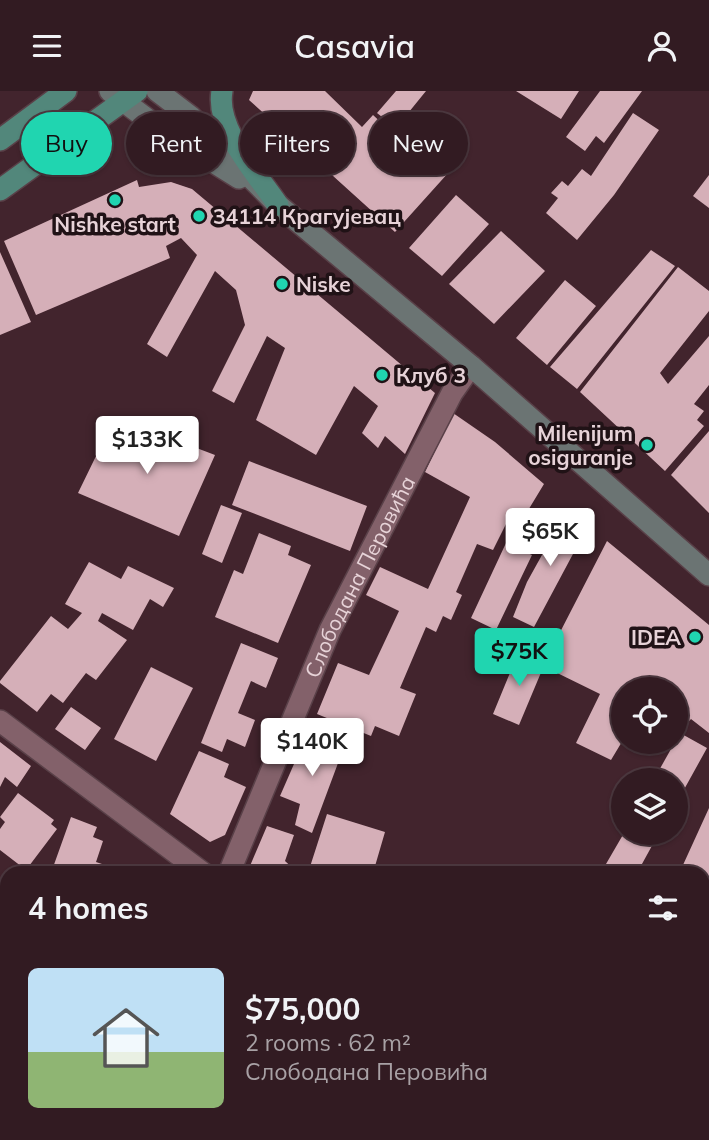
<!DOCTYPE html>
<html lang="en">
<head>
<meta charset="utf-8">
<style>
	:root { --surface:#321b22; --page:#3d282f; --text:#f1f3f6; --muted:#a8a1a5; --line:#4d3940; --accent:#20d5b0 }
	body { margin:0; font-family:Mulish,sans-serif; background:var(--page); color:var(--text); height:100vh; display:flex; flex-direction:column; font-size:26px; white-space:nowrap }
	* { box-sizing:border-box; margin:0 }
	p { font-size:23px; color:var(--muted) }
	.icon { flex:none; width:38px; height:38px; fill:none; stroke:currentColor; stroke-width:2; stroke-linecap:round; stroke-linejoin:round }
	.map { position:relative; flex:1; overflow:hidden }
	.sheet { position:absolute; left:0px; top:775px; width:710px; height:275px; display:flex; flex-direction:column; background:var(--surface); border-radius:21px 21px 0 0; box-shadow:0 2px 5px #0004,0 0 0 2px var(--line) }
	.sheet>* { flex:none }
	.guide { position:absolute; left:21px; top:21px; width:668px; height:63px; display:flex; gap:14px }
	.fabs { position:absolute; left:611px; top:586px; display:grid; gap:14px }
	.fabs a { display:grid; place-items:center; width:77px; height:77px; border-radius:50%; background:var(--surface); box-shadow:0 2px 5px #0004,0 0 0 2px var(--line); font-size:35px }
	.price { position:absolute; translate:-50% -60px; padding:0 16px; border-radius:7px; background:#fff; color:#222; font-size:23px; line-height:46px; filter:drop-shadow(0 2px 4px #0008) }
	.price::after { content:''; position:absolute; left:50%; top:42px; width:21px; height:16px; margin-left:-10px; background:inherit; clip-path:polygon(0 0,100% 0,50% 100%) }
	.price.current { background:var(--accent); color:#111 }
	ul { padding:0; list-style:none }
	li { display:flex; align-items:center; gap:21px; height:175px; padding:0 28px }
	li span { display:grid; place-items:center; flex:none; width:196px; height:140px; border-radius:10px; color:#555 }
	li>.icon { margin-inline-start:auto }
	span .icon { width:84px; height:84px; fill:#fffc; stroke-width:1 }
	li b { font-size:30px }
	h2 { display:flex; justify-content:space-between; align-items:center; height:84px; padding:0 28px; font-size:30px }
	.pill { padding:0 24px; border-radius:32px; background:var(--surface); box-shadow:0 2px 5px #0004,0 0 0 2px var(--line); font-size:24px; line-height:63px }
	.pill.current { background:var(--accent); color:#111 }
	header { display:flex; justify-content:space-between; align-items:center; height:91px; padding:0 28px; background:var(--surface); font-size:32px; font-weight:600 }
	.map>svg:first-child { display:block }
	.building { fill:#d5afb8 }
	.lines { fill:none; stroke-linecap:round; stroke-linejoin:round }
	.street-casing { stroke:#594048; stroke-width:24 }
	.secondary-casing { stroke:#594048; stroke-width:24 }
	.primary-casing { stroke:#594048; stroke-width:24 }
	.street { stroke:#83616a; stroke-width:21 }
	.secondary { stroke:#6b7473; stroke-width:21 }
	.primary { stroke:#52877b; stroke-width:21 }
	.poi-dot { fill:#20d5b0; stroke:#201216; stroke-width:2.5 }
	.labels { text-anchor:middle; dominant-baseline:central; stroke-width:7; stroke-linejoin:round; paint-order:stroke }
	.poi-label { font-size:21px; font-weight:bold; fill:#e7d3d8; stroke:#201216; text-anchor:start }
	.street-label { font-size:21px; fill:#e7d3d8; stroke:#201216 }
</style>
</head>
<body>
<header><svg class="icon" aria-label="menu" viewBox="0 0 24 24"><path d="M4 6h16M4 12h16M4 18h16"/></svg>Casavia<svg class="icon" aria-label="person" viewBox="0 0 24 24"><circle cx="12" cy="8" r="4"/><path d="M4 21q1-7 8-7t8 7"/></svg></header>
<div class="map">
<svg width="709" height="1049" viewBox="0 0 709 1049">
	<rect width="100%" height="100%" fill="#42242d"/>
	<path class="building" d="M253,0H325L362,36L373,24L401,50L391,60L403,72L419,54L449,81L395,141L249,9Z
		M396,0H426L396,37L377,22Z
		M516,0H579L561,28Z
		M600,0H642L604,52L596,45L585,60L566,46Z
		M633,22L659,39L614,104L577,149L546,122L558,107L551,102L562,90L568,95L582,78L591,85Z
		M709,84V117L693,105Z
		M137,89L139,96L171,91L192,98L435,302L405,363L385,345L378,357L362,342L378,315L354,295L316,364L256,329L285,257L267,245L234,312L212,300L245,234L236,199L215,180L167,266L147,253L197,164L181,147L166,155L170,167L36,224L4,150Z
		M456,104L489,133L442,185L409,157Z
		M501,140L545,180L494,233L449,193Z
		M651,159L675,175L577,298L550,276Z
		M0,161L31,231L0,244Z
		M678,176L709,200V220L660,282L668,293L709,245V294L694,313L704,320L697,329L704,335L665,380L580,301Z
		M565,189L596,215L547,274L516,247Z
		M453,322L495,351L544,393L521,431L510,425L493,459L477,453L456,501L462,504L451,529L443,525L436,541L426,536L400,597L416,603L399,645L375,635L371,645L317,623L338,572L369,584L399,520L366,504L380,476L428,498L470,406L425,381Z
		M115,326L215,364L179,445L78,402Z
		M709,340V422L671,384Z
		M249,370L367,415L350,460L232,414Z
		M221,414L242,422L222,472L202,463Z
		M568,417L589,433L534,536L513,526L527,491Z
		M259,442L291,455L288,464L311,474L278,552L215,526L234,479L243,483Z
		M607,450L709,534V642L691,628L681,639L676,634V598H623V649L611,669L576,652L600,603L545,576L556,549Z
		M506,452L532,464L496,539L471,527Z
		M89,471L121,488L128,475L174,497L163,516L150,508L133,539L102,522L98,530L127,549L96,589L86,582L63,612L51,603L37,621L0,592V590L51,525L68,538L82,522L65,513Z
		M241,552L278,567L266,597L251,590L238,622L255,629L245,656L227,648L222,661L201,652Z
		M519,560L545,572L519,634L493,623Z
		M151,576L193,597L156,670L114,648Z
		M71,616L101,637L85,659L55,638Z
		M308,641L344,656L312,742L295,734L300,713L280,705Z
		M680,642L707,657L676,713V690H653Z
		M0,651L31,675L17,696L5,686L0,696Z
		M199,660L229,673L224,686L246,696L225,744L210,751L170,723Z
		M18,702L54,729L51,733L57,738L26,779L0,759V738L5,731L0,726Z
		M709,717V786L683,774Z
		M327,723L385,741L373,782H308Z
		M71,726L97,736L93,746L103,750L96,771L102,773L98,782H51Z
		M267,735L294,744L285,770L298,782H247Z
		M624,742H659L637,782H623L606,773Z
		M0,876L7,878V890L1,911Z
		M704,931L709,936V1007L704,1003Z
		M7,997V1025L0,1023Z
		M186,1043H208L206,1049H185Z
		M213,1043H262L260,1049H211Z
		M339,1043H386L383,1049H336Z
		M396,1043H446L443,1049H393Z
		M453,1043H488L499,1049H449Z
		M605,1043H655L653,1049H604Z
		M664,1043H694L706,1049H662Z"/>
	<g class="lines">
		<g class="street-casing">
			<g id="street">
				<path d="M0,630L203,782"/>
				<path id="s1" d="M229,782L330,539L452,302L471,275"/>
				<path d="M541,1043L548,1049"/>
			</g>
		</g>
		<g class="secondary-casing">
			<path id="secondary" d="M110,0L159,37L239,87
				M157,0L190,25L278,114L471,275L709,484"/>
		</g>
		<g class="primary-casing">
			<path id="primary" d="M222,0C215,38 258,84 278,114
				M0,49L66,0
				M0,99L137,0"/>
		</g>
		<use href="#street" class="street"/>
		<use href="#secondary" class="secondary"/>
		<use href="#primary" class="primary"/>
	</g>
	<g class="poi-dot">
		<circle cx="115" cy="109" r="7"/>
		<circle cx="199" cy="125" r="7"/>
		<circle cx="282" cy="193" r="7"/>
		<circle cx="382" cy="284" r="7"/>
		<circle cx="647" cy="354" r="7"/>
		<circle cx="695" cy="546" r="7"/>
	</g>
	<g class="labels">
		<g class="poi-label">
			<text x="213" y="125">34114 Крагујевац</text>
			<text x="115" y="133" text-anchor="middle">Nishke start</text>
			<text x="296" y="193">Niske</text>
			<text x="396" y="284">Клуб 3</text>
			<text x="633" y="342" text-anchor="end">Milenijum<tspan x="633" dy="24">osiguranje</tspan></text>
			<text x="681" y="546" text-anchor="end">IDEA</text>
		</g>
		<g class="street-label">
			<text stroke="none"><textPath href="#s1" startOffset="324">Слободана Перовића</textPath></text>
		</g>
	</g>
</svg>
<div class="fabs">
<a><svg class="icon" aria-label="locate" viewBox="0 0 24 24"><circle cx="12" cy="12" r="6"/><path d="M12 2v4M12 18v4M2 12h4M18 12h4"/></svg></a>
<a><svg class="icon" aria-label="layers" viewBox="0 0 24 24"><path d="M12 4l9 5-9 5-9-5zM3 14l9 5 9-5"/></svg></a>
</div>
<b class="price" style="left:147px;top:385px">$133K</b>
<b class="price" style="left:550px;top:477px">$65K</b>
<b class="price current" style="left:519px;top:597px">$75K</b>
<b class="price" style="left:312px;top:687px">$140K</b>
<div class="guide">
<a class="pill current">Buy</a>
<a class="pill">Rent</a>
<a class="pill">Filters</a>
<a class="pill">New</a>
</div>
<section class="sheet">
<h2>4 homes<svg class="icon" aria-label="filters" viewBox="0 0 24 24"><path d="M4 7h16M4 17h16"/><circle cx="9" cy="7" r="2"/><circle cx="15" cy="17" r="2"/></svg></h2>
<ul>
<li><span style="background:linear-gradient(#bfe0f5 60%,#8fb573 0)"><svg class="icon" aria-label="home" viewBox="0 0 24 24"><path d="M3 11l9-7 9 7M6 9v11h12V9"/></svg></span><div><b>$75,000</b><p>2 rooms · 62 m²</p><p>Слободана Перовића</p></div></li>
</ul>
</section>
</div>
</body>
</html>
